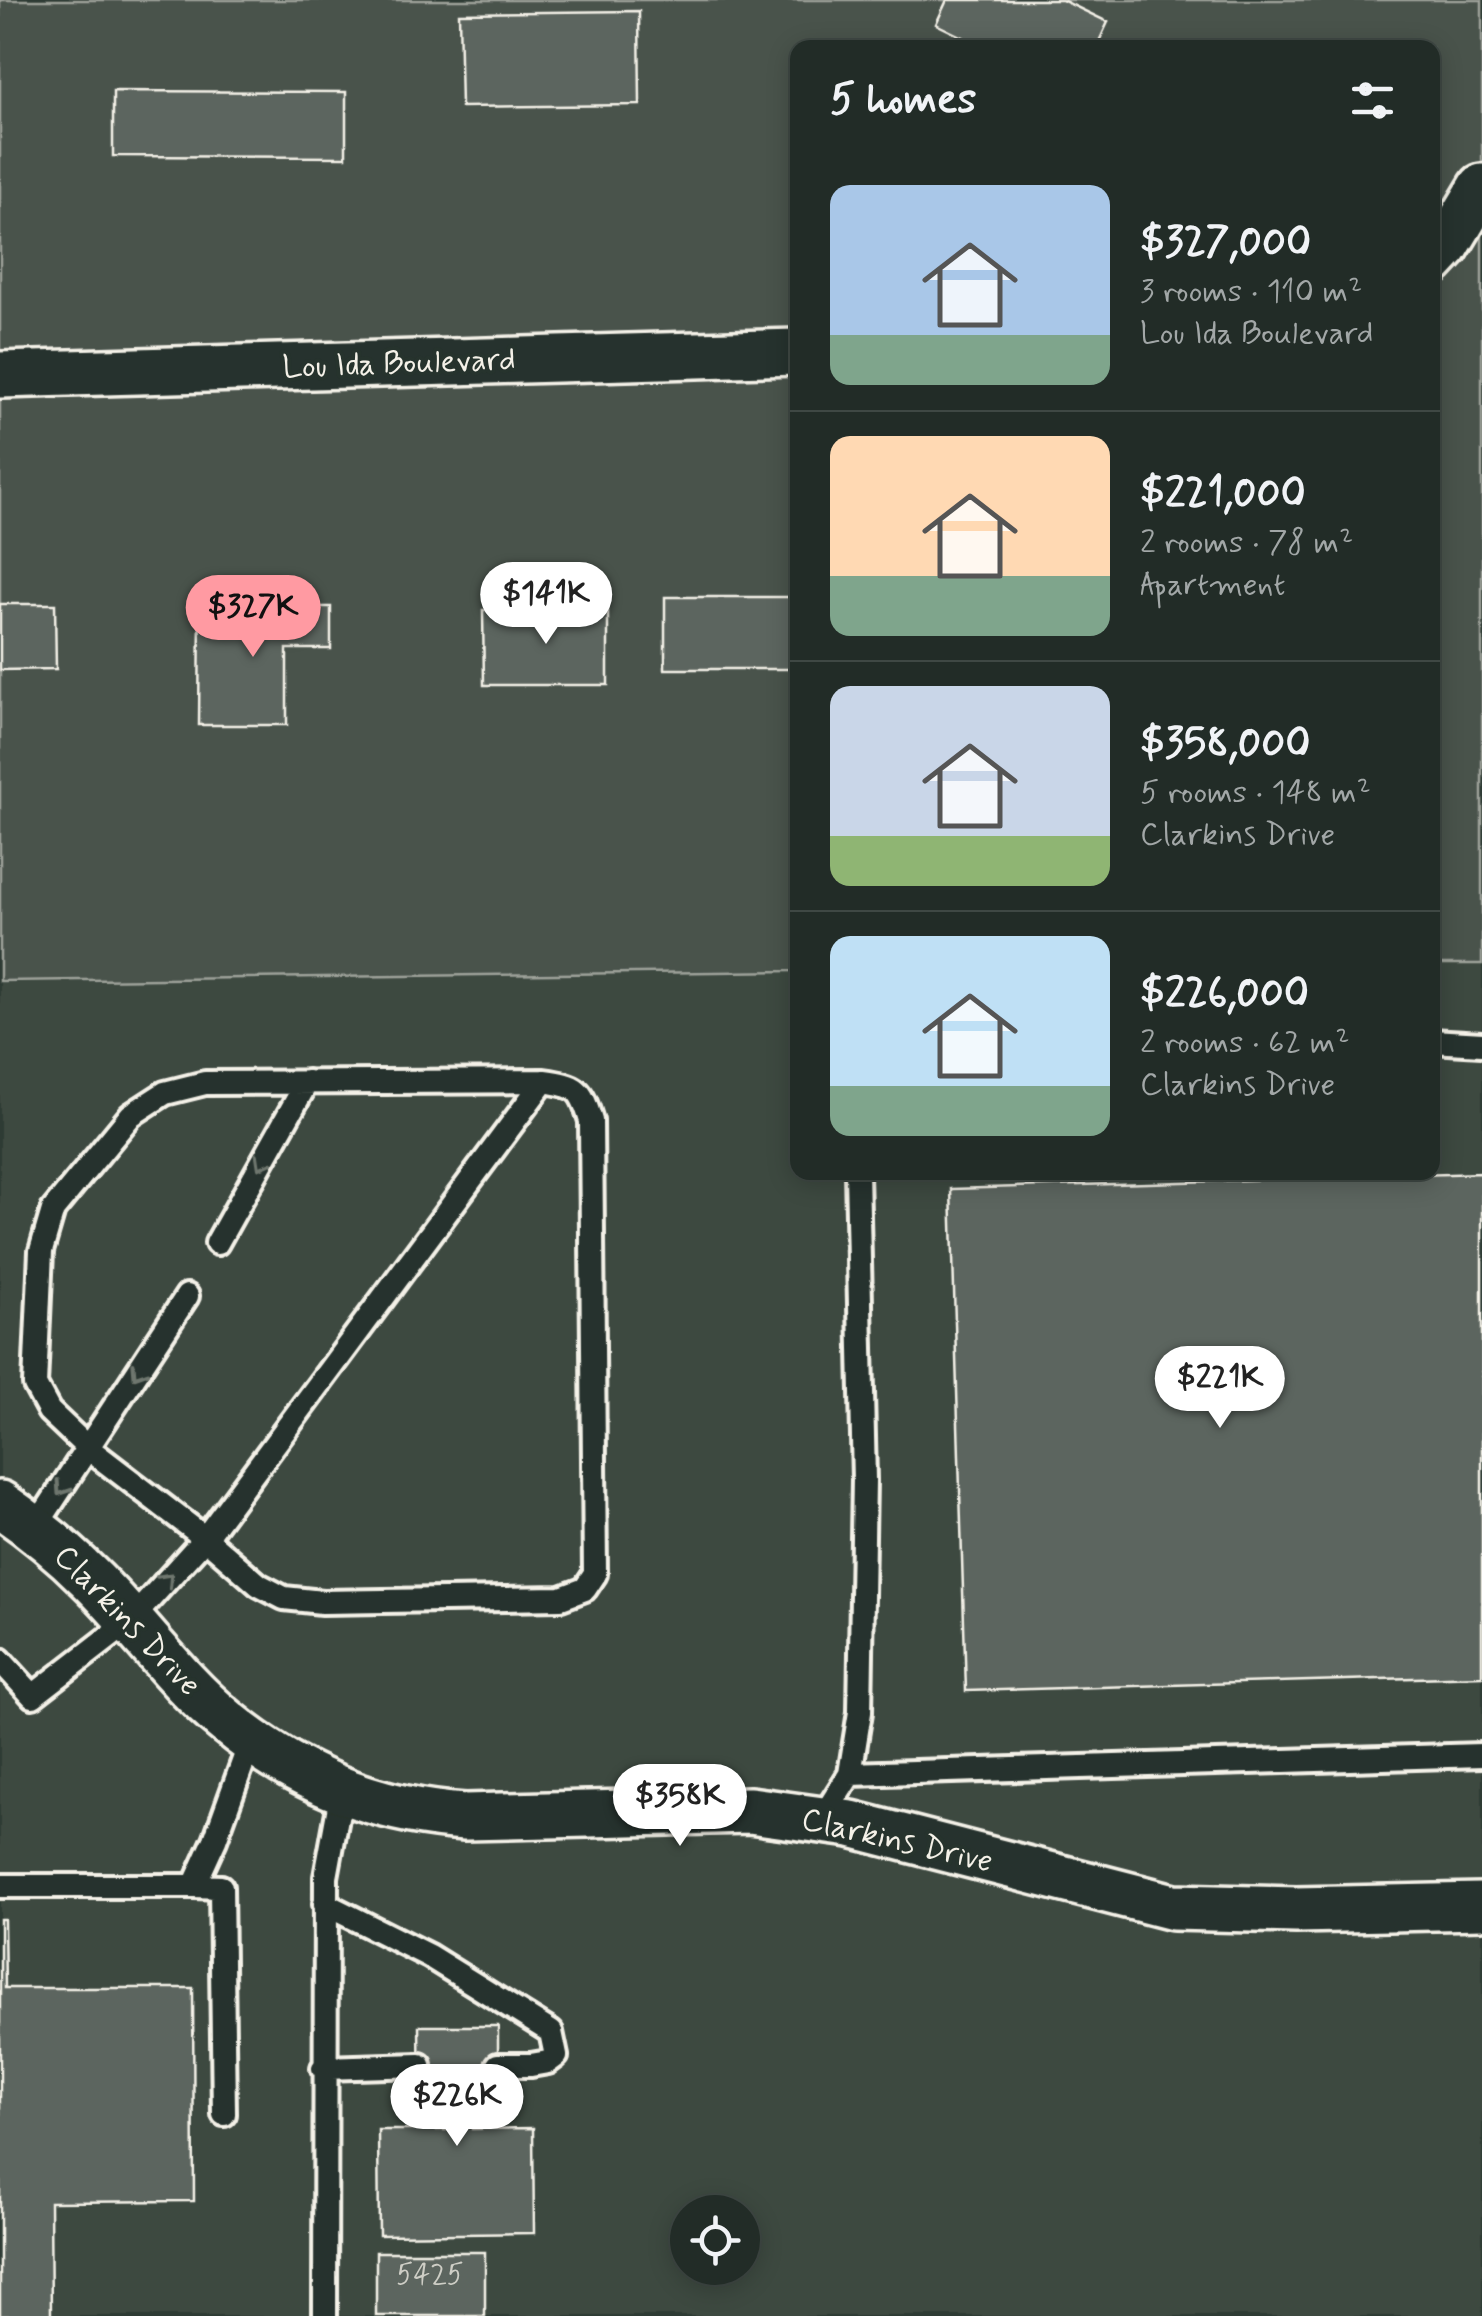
<!DOCTYPE html>
<html lang="en">
<head>
<meta charset="utf-8">
<style>
	:root { --surface:#222c27; --page:#2a342f; --text:#f1f3f6; --muted:#a2a7a7; --line:#3f4844; --accent:#ff9aa2 }
	body { margin:0; font-family:Mynerve,sans-serif; background:var(--page); color:var(--text); height:100vh; display:flex; flex-direction:column; font-size:38px; white-space:nowrap }
	* { box-sizing:border-box; margin:0 }
	p { font-size:32px; color:var(--muted) }
	.icon { flex:none; width:55px; height:55px; fill:none; stroke:currentColor; stroke-width:2; stroke-linecap:round; stroke-linejoin:round }
	.map { position:relative; flex:1; overflow:hidden }
	.details { position:absolute; left:790px; top:40px; width:650px; height:1140px; display:flex; flex-direction:column; background:var(--surface); border-radius:20px; box-shadow:0 5px 25px #0003,0 0 0 2px var(--line) }
	.details>* { flex:none }
	.tools { position:absolute; left:670px; top:2195px; display:grid; gap:20px }
	.tools a { display:grid; place-items:center; width:90px; height:90px; border-radius:50%; background:var(--surface); box-shadow:0 5px 25px #0003,0 0 0 2px var(--line); font-size:50px }
	.price { position:absolute; translate:-50% -85px; padding:0 22px; border-radius:35px; background:#fff; color:#222; font-size:32px; line-height:65px; filter:drop-shadow(0 2px 5px #0008) }
	.price::after { content:''; position:absolute; left:50%; top:60px; width:30px; height:22px; margin-left:-15px; background:inherit; clip-path:polygon(0 0,100% 0,50% 100%) }
	.price.current { background:var(--accent); color:#111 }
	ul { padding:0; list-style:none }
	li { display:flex; align-items:center; gap:30px; height:250px; padding:0 40px }
	li+li { border-top:2px solid var(--line) }
	li span { display:grid; place-items:center; flex:none; width:280px; height:200px; border-radius:20px; color:#555 }
	li>.icon { margin-inline-start:auto }
	span .icon { width:120px; height:120px; fill:#fffc; stroke-width:1 }
	li b { font-size:42px }
	h2 { display:flex; justify-content:space-between; align-items:center; height:120px; padding:0 40px; font-size:42px }
	.map>svg:first-child { display:block }
	.built { fill:#3c4841; fill-rule:evenodd }
	.green { fill:#48524c; stroke:#9ea29a; stroke-width:2.5 }
	.building { fill:#5c655e; stroke:#f4f1e8; stroke-width:2.5 }
	.lines { fill:none; stroke-linecap:round; stroke-linejoin:round }
	.lane-casing { stroke:#f4f1e8; stroke-width:30 }
	.street-casing { stroke:#f4f1e8; stroke-width:52 }
	.lane { stroke:#26332d; stroke-width:22 }
	.street { stroke:#26332d; stroke-width:45 }
	.oneway { stroke:#6e766e }
	.labels { text-anchor:middle; dominant-baseline:central; stroke-width:8; stroke-linejoin:round; paint-order:stroke }
	.number-label { font-size:28px; fill:#cecec6 }
	.street-label { font-size:32px; fill:#f4f1e8; stroke:#26332d }
</style>
</head>
<body>
<div class="map">
<svg width="1482" height="2316" viewBox="0 0 1482 2316">
	<rect width="100%" height="100%" fill="#2e3b34"/>
	<filter id="ink" filterUnits="userSpaceOnUse"><feTurbulence type="fractalNoise" baseFrequency=".01" numOctaves="2"/><feDisplacementMap in="SourceGraphic" scale="20" xChannelSelector="R" yChannelSelector="G"/><feConvolveMatrix kernelMatrix="1 2 1 2 8 2 1 2 1" color-interpolation-filters="sRGB"/></filter>
	<g filter="url(#ink)">
		<path class="built" d="M1433,964H1482V2316H0V981L797,971L798,1172H1432ZM688,2212H742V2268H688Z"/>
		<path class="green" d="M0,0H1482V964H1433L1432,48H798L797,971L0,981Z"/>
		<path class="building" d="M947,0H1062L1108,22L1096,48H985L936,24Z
			M639,11L640,105L461,107L459,13Z
			M113,91L346,92V157L113,156Z
			M665,597H798V669H665Z
			M0,604H55L56,669L0,670Z
			M200,606L331,607V649H287V725H199Z
			M483,610H608V685H484Z
			M1482,1173V1676L966,1691L951,1189Z
			M0,1919H4L5,1988H193L194,2201L50,2202L51,2316H0Z
			M419,2026H498V2099H472V2129L533,2128L534,2233L379,2235L378,2130H446V2100H420Z
			M376,2252H485V2316H376Z"/>
		<g class="lines">
			<g class="lane-casing">
				<path id="lane" d="M1432,1041L1482,1044
					M544,1081C578,1086 581,1088 591,1121L595,1574L585,1589L561,1598L322,1602L284,1598L259,1585L205,1538L89,1449L49,1411L35,1385L41,1251L53,1210L131,1115L165,1093L205,1083Z
					M217,1243L307,1082
					M35,1528L187,1296
					M0,1660L33,1696L130,1621L205,1538L544,1081
					M850,1774L1482,1755
					M821,1820L850,1774L860,1712L864,1480L857,1172
					M0,1886H194L215,1840L251,1740
					M194,1886L221,1887L224,2114
					M325,1904L429,1956L551,2032L556,2056L548,2062L531,2065H498
					M323,2068L420,2065
					M325,2316L326,1877L342,1790"/>
			</g>
			<g class="street-casing">
				<path id="street" d="M1432,262L1446,247L1482,187
					M0,375L798,352
					M0,1504C32,1526 62,1550 89,1577C137,1623 175,1680 227,1722C296,1779 376,1811 465,1817L750,1810L851,1824L1173,1907L1296,1910L1482,1906"/>
			</g>
			<use href="#lane" class="lane"/>
			<use href="#street" class="street"/>
		</g>
		<defs><path id="oneway-chevron" d="M-2-3.5L2.5 0L-2 3.5" fill="none" stroke-width="1.6" stroke-linecap="round" stroke-linejoin="round" transform="scale(2.5)"/></defs>
		<g class="oneway">
			<use href="#oneway-chevron" transform="translate(262 1163) rotate(119)"/>
			<use href="#oneway-chevron" transform="translate(138 1372) rotate(123)"/>
			<use href="#oneway-chevron" transform="translate(62 1489) rotate(124)"/>
			<use href="#oneway-chevron" transform="translate(167 1579) rotate(-47)"/>
		</g>
	</g>
	<g class="labels">
		<g class="number-label">
			<text x="430" y="2275">5425</text>
		</g>
		<g class="street-label">
			<text transform="translate(399 364) rotate(-2)">Lou Ida Boulevard</text>
			<text transform="translate(127 1621) rotate(46)">Clarkins Drive</text>
			<text transform="translate(897 1841) rotate(13)">Clarkins Drive</text>
		</g>
	</g>
</svg>
<div class="tools">
<a><svg class="icon" aria-label="locate" viewBox="0 0 24 24"><circle cx="12" cy="12" r="6"/><path d="M12 2v4M12 18v4M2 12h4M18 12h4"/></svg></a>
</div>
<b class="price" style="left:546px;top:647px">$141K</b>
<b class="price current" style="left:253px;top:660px">$327K</b>
<b class="price" style="left:1220px;top:1431px">$221K</b>
<b class="price" style="left:680px;top:1849px">$358K</b>
<b class="price" style="left:457px;top:2149px">$226K</b>
<section class="details">
<h2>5 homes<svg class="icon" aria-label="filters" viewBox="0 0 24 24"><path d="M4 7h16M4 17h16"/><circle cx="9" cy="7" r="2"/><circle cx="15" cy="17" r="2"/></svg></h2>
<ul>
<li><span style="background:linear-gradient(#a9c7e8 75%,#7fa58c 0)"><svg class="icon" aria-label="home" viewBox="0 0 24 24"><path d="M3 11l9-7 9 7M6 9v11h12V9"/></svg></span><div><b>$327,000</b><p>3 rooms · 110 m²</p><p>Lou Ida Boulevard</p></div></li>
<li><span style="background:linear-gradient(#ffd9b3 70%,#7fa58c 0)"><svg class="icon" aria-label="home" viewBox="0 0 24 24"><path d="M3 11l9-7 9 7M6 9v11h12V9"/></svg></span><div><b>$221,000</b><p>2 rooms · 78 m²</p><p>Apartment</p></div></li>
<li><span style="background:linear-gradient(#c9d6e8 75%,#8fb573 0)"><svg class="icon" aria-label="home" viewBox="0 0 24 24"><path d="M3 11l9-7 9 7M6 9v11h12V9"/></svg></span><div><b>$358,000</b><p>5 rooms · 148 m²</p><p>Clarkins Drive</p></div></li>
<li><span style="background:linear-gradient(#bfe0f5 75%,#7fa58c 0)"><svg class="icon" aria-label="home" viewBox="0 0 24 24"><path d="M3 11l9-7 9 7M6 9v11h12V9"/></svg></span><div><b>$226,000</b><p>2 rooms · 62 m²</p><p>Clarkins Drive</p></div></li>
</ul>
</section>
</div>
</body>
</html>
